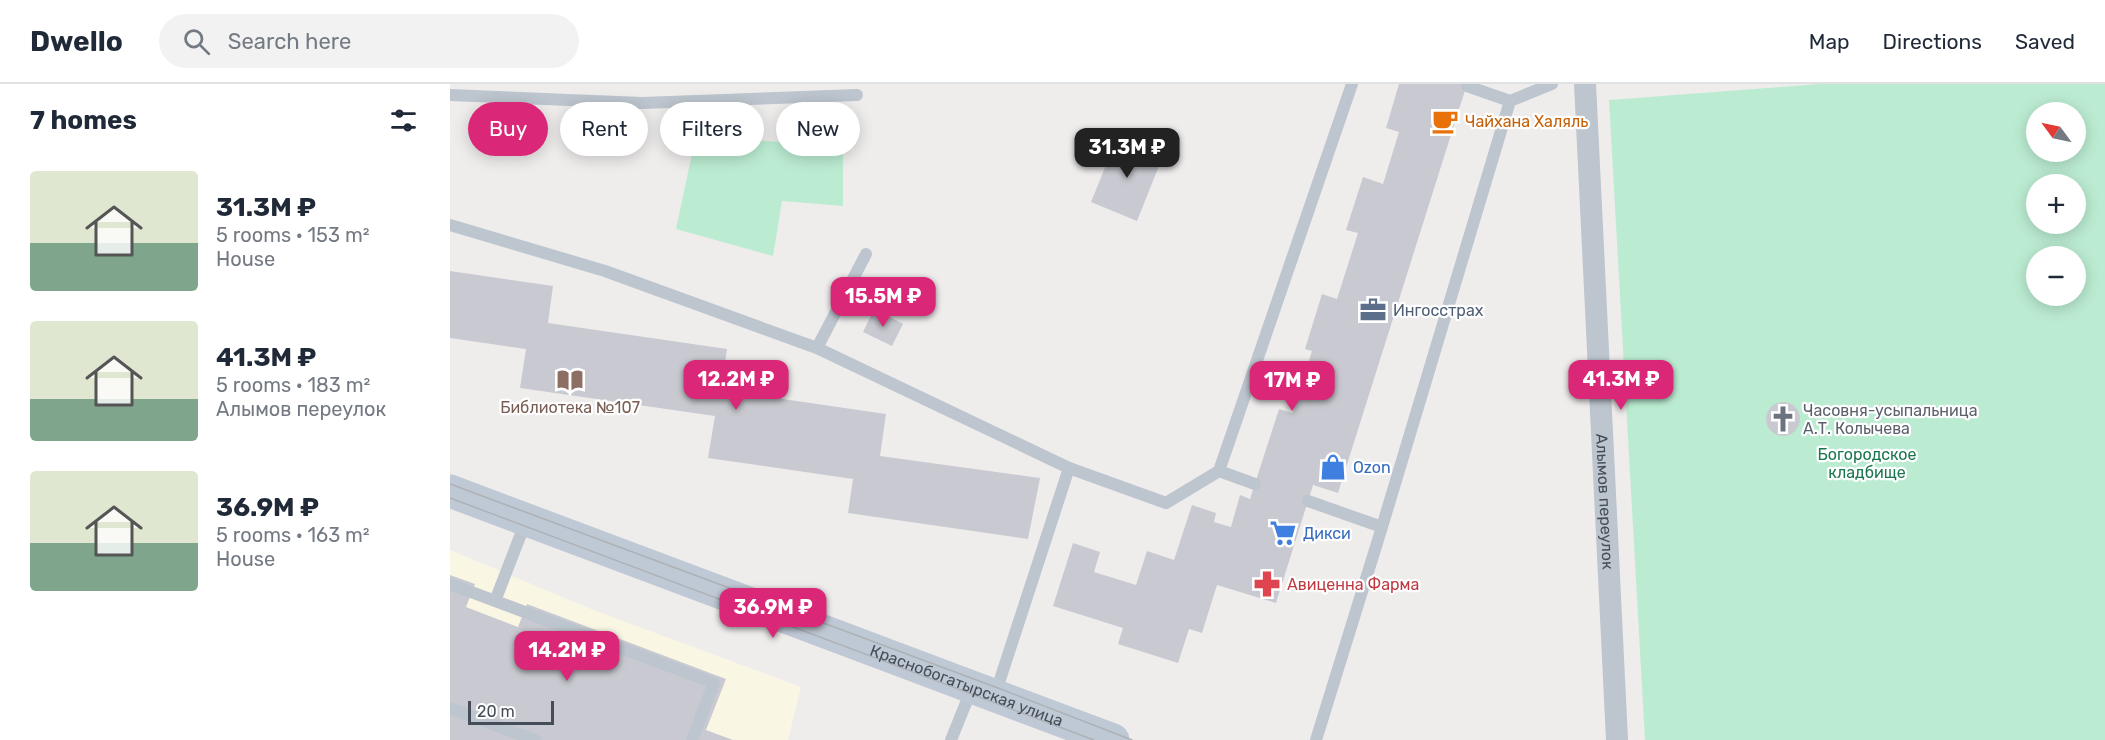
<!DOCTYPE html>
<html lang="en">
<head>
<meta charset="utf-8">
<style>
	:root { --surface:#fff; --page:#f2f2f3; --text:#1f2937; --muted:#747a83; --line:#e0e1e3; --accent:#db2777 }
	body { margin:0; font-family:Rubik,sans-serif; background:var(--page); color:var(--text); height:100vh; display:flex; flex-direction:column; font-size:22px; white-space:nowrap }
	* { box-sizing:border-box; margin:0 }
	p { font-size:20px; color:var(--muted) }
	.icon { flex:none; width:33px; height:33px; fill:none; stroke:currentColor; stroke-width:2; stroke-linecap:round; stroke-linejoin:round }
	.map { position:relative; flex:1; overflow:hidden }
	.details { display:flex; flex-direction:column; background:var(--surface); width:450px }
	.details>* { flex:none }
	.guide { position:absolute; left:18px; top:18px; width:570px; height:54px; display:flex; gap:12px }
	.needle { width:39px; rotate:303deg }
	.tools { position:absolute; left:1576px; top:18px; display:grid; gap:12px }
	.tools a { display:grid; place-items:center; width:60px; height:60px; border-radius:50%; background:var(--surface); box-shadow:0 3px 15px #0003; font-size:30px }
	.scale { position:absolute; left:18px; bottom:15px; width:86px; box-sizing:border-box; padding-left:6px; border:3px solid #454e58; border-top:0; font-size:16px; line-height:21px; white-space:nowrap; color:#454e58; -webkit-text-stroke:4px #fff; paint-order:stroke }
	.price { position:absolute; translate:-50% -51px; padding:0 14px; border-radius:12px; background:var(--accent); color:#fff; font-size:20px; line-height:39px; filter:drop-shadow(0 2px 3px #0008) }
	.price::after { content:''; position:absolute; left:50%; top:36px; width:18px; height:14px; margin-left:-9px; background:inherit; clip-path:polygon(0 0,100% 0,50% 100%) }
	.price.current { background:#222; color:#fff }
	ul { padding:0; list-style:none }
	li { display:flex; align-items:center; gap:18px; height:150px; padding:0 30px }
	li span { display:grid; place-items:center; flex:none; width:168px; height:120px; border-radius:6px; color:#555 }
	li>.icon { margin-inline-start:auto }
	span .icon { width:72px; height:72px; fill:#fffc; stroke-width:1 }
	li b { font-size:26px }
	h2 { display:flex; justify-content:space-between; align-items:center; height:72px; padding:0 30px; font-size:26px }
	.pill { padding:0 21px; border-radius:27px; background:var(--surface); box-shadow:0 3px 15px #0003; font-size:21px; line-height:54px }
	.pill.current { background:var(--accent); color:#fff }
	header { display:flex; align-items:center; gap:36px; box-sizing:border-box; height:84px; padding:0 30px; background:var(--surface); border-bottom:2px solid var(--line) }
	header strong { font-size:28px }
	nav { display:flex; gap:33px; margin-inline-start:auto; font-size:21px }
	.search { width:420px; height:54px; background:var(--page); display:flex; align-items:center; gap:15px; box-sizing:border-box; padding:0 21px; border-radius:33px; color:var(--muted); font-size:22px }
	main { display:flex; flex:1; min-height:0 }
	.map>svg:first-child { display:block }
	.commercial { fill:#faf6e4 }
	.green { fill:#bbecd2; fill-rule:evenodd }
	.building { fill:#c9cad1 }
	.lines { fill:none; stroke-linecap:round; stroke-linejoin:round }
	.lane { stroke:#bdc5ce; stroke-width:12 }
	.street { stroke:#bdc5ce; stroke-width:22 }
	.secondary { stroke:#bfc8d5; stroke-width:33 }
	.tram { stroke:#aeb1b6; stroke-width:1.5 }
	.labels { text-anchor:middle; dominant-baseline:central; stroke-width:4.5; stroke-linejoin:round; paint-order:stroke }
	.food-label { font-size:16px; fill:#c56008; stroke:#fff; text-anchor:start }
	.service-label { font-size:16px; fill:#4e5e75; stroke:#fff; text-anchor:start }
	.education-label { font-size:16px; fill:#785e54; stroke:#fff }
	.worship-label { font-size:16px; fill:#5b616d; stroke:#fff; text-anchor:start }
	.park-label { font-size:16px; fill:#1a764f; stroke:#fff }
	.shop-label { font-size:16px; fill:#366cbe; stroke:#fff; text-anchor:start }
	.street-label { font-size:16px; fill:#454e58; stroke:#fff }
	.health-label { font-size:16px; fill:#be3a42; stroke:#fff; text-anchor:start }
</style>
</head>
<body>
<header>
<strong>Dwello</strong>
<div class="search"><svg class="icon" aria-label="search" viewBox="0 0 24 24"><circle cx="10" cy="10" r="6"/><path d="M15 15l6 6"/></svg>Search here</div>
<nav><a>Map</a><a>Directions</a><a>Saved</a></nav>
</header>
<main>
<section class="details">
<h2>7 homes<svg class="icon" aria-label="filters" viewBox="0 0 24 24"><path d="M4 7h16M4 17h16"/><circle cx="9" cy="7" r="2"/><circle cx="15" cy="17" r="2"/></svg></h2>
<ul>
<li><span style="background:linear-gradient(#dfe7d0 60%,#7fa58c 0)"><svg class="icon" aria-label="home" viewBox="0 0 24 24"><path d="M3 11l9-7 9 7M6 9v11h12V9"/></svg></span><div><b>31.3M ₽</b><p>5 rooms · 153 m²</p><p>House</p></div></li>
<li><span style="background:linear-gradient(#dfe7d0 65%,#7fa58c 0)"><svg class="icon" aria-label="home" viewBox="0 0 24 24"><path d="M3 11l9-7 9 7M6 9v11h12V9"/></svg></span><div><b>41.3M ₽</b><p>5 rooms · 183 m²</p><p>Алымов переулок</p></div></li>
<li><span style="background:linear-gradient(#dfe7d0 60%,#7fa58c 0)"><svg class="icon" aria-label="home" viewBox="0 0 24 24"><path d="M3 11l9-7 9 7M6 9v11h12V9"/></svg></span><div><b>36.9M ₽</b><p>5 rooms · 163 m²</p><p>House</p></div></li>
</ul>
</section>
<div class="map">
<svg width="1655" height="656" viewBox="0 0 1655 656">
	<rect width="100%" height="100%" fill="#efecec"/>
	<path class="commercial" d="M0,466L141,525L351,603L338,656H0Z"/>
	<path class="green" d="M1370,0H1655V656H1195L1159,16ZM1626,28V68H1587V28ZM1626,100V140H1587V100ZM1587,172H1626V212H1587Z
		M246,51L393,63V122L332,117L323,172L226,145Z"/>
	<path class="building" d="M949,0H1017L888,409L863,401L826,519L767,501L752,549L739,545L728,579L668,560L673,544L603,522L623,459L650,468L644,488L686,501L697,467L724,476L742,421L766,429L764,438L781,443L790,411L800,415L829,325L842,329L862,267L855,265L872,210L887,215L908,149L896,146L913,93L933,100L949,48L936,44Z
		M667,54L713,72L687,137L641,118Z
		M0,187L103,202L98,239L277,265L271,306L436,330L430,372L590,394L578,455L398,429L403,395L258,374L265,332L70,304L76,265L0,254Z
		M424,225L453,240L442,262L413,248Z
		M1316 335a17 17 0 1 1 34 0a17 17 0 1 1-34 0Z
		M0,491L25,500L16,523L68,543L77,520L276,595L256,646L283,656H0Z"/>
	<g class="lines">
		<path class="lane" d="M1017,2L1060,17
			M0,11L192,19L407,11
			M0,141L155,187L367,264L619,384L716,419L769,387L902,0
			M367,264L416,170
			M769,387L805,400
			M858,417L932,443
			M0,500L264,599L242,656
			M45,517L76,437
			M545,611L619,384
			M0,624L85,656
			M501,656L522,604
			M866,656L932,443L1060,17L1102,0"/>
		<path class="street" id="s1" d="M1135,0L1167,656"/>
		<path class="secondary" id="s2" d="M0,407L663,656"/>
		<path class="tram" d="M0,400L548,604L682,656
			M0,414L644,656"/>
	</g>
	<defs>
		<g id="cafe-bare" transform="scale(2.07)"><path d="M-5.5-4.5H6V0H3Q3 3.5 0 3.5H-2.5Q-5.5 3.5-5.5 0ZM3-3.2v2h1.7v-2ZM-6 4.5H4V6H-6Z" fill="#e8710a" stroke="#fff" stroke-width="2.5" paint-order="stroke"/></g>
		<g id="office-bare" transform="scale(2.07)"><path d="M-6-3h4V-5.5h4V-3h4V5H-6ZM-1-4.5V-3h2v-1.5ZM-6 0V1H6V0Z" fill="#5c6f8a" stroke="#fff" stroke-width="2.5" paint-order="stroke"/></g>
		<g id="library-bare" transform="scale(2.07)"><path d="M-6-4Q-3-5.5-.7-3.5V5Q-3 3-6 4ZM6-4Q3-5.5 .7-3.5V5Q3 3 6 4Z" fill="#8d6e63" stroke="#fff" stroke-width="2.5" paint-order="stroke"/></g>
		<g id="church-bare" transform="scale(2.07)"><path d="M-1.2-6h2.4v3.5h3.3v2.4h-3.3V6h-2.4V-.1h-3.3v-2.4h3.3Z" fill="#6b7280" stroke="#fff" stroke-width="2.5" paint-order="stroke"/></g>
		<g id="shop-bare" transform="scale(2.07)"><path d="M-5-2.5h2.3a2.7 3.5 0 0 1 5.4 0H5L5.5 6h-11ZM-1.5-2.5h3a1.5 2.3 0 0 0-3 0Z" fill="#3f7fe0" stroke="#fff" stroke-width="2.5" paint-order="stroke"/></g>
		<g id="supermarket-bare" transform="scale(2.07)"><path d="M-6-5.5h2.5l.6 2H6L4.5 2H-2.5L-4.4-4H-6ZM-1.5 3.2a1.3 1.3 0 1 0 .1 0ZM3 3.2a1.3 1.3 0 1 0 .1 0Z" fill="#3f7fe0" stroke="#fff" stroke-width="2.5" paint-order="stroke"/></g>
		<g id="pharmacy-bare" transform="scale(2.07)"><path d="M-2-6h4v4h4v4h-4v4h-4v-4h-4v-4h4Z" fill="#e0444e" stroke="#fff" stroke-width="2.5" paint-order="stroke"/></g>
	</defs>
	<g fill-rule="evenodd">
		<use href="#cafe-bare" x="995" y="37"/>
		<use href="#office-bare" x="923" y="226"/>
		<use href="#library-bare" x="120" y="296"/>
		<use href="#church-bare" x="1333" y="335"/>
		<use href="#shop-bare" x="883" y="383"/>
		<use href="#supermarket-bare" x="833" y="449"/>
		<use href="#pharmacy-bare" x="817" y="500"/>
	</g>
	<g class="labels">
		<g class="food-label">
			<text x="1015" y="37">Чайхана Халяль</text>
		</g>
		<g class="service-label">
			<text x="943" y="226">Ингосстрах</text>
		</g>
		<g class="education-label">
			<text x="120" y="323">Библиотека №107</text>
		</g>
		<g class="worship-label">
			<text x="1353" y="326">Часовня-усыпальница<tspan x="1353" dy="18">А.Т. Колычева</tspan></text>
		</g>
		<g class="park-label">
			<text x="1417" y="370">Богородское<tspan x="1417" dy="18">кладбище</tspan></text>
		</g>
		<g class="shop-label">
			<text x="903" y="383">Ozon</text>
			<text x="853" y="449">Дикси</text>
		</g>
		<g class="street-label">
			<text stroke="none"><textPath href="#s1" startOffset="418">Алымов переулок</textPath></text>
			<text stroke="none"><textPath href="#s2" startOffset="552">Краснобогатырская улица</textPath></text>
		</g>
		<g class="health-label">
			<text x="837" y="500">Авиценна Фарма</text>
		</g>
	</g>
</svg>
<div class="tools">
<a><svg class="needle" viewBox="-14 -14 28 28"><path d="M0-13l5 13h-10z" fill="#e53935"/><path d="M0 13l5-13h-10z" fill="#747a83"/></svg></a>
<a>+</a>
<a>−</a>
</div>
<div class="scale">20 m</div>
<b class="price current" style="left:677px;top:95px">31.3M ₽</b>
<b class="price" style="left:433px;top:244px">15.5M ₽</b>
<b class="price" style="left:286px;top:327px">12.2M ₽</b>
<b class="price" style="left:1171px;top:327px">41.3M ₽</b>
<b class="price" style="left:842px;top:328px">17M ₽</b>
<b class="price" style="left:323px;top:555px">36.9M ₽</b>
<b class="price" style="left:117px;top:598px">14.2M ₽</b>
<div class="guide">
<a class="pill current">Buy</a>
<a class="pill">Rent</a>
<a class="pill">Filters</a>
<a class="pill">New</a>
</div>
</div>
</main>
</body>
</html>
